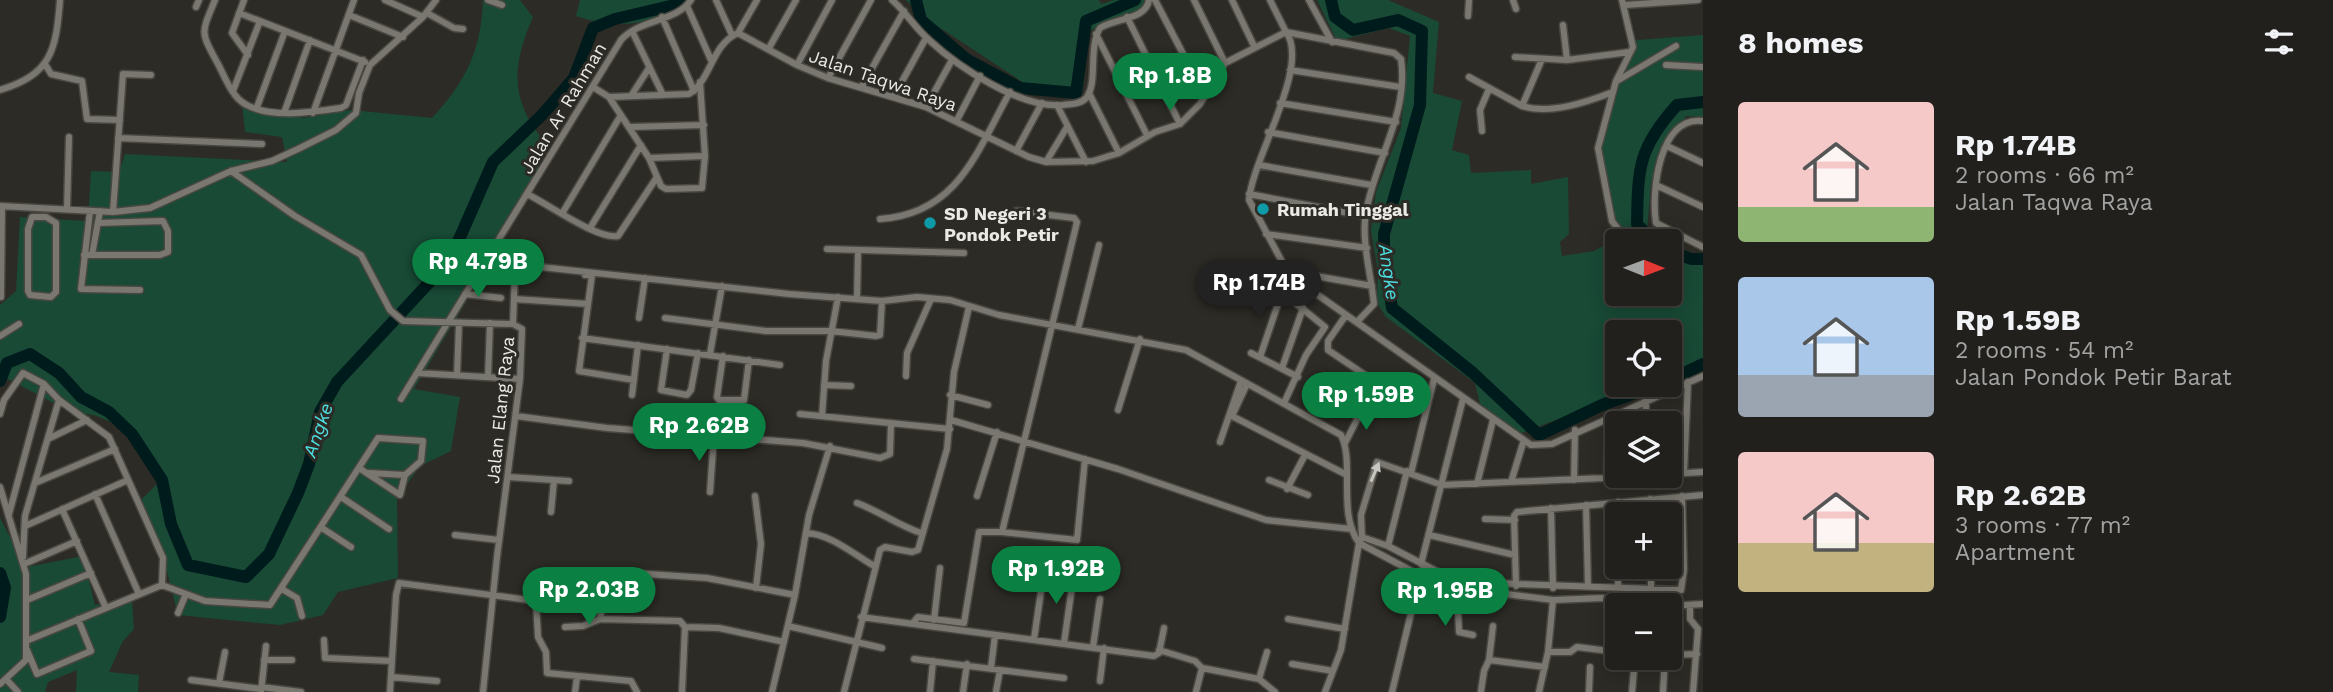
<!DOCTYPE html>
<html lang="en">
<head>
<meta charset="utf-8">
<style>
	:root { --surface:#22201c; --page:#2a2825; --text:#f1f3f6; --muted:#a2a3a3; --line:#3f3e3b; --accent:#0b8043 }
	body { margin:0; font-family:"Work Sans",sans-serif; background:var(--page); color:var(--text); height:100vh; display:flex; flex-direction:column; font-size:26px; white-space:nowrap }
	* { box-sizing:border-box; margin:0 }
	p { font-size:23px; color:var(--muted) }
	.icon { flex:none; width:38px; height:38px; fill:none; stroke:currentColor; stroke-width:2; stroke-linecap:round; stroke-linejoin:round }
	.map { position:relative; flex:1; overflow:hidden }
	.details { display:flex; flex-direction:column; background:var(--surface); width:630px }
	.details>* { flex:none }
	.needle { width:46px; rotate:91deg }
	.tools { position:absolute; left:1605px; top:229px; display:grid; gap:14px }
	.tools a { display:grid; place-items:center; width:77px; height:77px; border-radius:7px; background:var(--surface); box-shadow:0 4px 18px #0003,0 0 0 2px var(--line); font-size:35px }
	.price { position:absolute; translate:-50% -60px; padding:0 16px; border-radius:24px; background:var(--accent); color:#fff; font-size:23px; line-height:46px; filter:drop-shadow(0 2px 4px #0008) }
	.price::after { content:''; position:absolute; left:50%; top:42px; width:21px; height:16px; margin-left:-10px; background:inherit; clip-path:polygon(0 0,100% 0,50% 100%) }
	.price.selected { background:#222; color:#fff }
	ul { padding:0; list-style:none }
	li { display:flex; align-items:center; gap:21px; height:175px; padding:0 35px }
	li span { display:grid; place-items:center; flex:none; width:196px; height:140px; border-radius:7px; color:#555 }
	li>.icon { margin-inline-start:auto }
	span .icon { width:84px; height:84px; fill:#fffc; stroke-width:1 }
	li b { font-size:30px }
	h2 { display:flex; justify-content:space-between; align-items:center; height:84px; padding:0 35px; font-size:30px }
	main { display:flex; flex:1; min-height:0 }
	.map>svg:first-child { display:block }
	.green { fill:#184a36 }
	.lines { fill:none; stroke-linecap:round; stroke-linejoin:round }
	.river { stroke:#001b1b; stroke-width:12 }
	.street-casing { stroke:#484741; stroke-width:9 }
	.street { stroke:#79776f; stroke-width:6 }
	.oneway { fill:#c8c7c1 }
	.culture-dot { fill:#0f9aa8; stroke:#2d2b25; stroke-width:2.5 }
	.labels { text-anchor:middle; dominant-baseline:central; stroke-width:6; stroke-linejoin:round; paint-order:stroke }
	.street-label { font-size:18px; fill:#eae9e4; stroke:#2d2b25 }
	.poi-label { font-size:18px; font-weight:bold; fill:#eae9e4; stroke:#2d2b25; text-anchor:start }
	.water-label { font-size:19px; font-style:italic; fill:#4cdddf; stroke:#2d2b25 }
</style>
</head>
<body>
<main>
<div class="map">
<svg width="1703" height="692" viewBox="0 0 1703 692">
	<rect width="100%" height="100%" fill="#2d2b25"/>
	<path class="green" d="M483,0H520L533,17C508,74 512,108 555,153L414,389L460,397L451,451L420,466L397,498L398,578L338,592L323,615L280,625L178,615L165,563L139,502L165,476L135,432L94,415L71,412L0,375V305L16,291L20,217L88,221L91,171L119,172L125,154L287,162L282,137L245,132L242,103L303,118L351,110L432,118C466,81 481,51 483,0Z
		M580,0H690C655,26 617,30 576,16Z
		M906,0H1099L1101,4L1114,0H1149L1147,6L1089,31L1083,88L1027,85L922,16Z
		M1317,0H1388L1439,22L1433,93L1462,101L1452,150L1469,155L1471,173L1531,170V184L1568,177L1569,234L1560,242L1562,256L1594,251L1614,240L1597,156L1612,91L1637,40L1703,35V117L1686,116L1651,182L1647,232L1665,241L1617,242V294H1670V244L1703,260V362L1670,376V332H1617V385H1648L1519,434L1480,404L1475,383L1386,317L1377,303L1378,271L1371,231L1376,192L1401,128L1410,36L1389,28L1337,41Z
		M0,518L19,554L22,568L83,556L95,605L132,599L134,629L123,641L109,672L139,675L138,692H76L77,670L48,682L45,692H0Z"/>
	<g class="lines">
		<path class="river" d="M916,0L921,20L966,59L1020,88L1076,93L1086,21L1135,0
			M1331,0L1335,17L1353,30L1398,20L1422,31L1420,105L1384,234V257L1392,308L1473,373L1539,435L1602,405L1657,385
			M1654,242L1637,224C1638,168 1638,148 1677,105L1703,102
			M1670,251L1691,259H1703
			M1670,380L1703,364
			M0,381L7,363L30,354L59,373L81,397L109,412L132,434L162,480L171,524L188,565L246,577L269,554L298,493L309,464L320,412L337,382L450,260L493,162L543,114L574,78L593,28L615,19L675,5L679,0
			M0,573L5,588L0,617"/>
		<g class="street-casing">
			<path id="street" d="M215,0C201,34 200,31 218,64C225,77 232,97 245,104C270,119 314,112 341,108L346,105L363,60
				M244,0L232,33L248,55
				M385,0L423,17
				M488,0L502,5
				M716,0L732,35
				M892,0C906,12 915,28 929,40C958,67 1021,109 1063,105C1071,104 1082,104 1087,97C1098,80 1088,48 1100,28C1115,18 1146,20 1149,0
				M1155,0L1205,96
				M1194,0L1225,63
				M1232,0L1254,46
				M1270,0L1286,32L1394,53L1401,59C1409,114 1375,160 1366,212C1361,241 1371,274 1374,304L1357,322
				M1309,0L1332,42
				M1513,0L1516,9
				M1622,0L1633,47L1616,81L1598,148L1612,221L1628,242
				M1625,5L1698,0
				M687,6L711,60
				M196,7L199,0
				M239,13L365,62
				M427,13L454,28L463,29
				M349,15L403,37
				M1468,16L1469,0
				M662,17L694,91
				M1127,17L1180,124
				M1563,25L1567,60
				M632,31L663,95
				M738,33L757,0
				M1096,34L1147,135
				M769,48L796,0
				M1515,57L1567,60L1630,52
				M45,64L51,74L82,81L87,119L120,120
				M797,65L832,0
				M1666,65L1703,67
				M1290,70L1400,87
				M1469,77L1522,106L1542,59
				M828,78L871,0
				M1617,81L1676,46
				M862,86L904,11
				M593,87L609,97L689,94C712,79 711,45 738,33L797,65L828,78L926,107L1029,157L1046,162L1093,161L1119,153L1155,132L1180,124L1200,104L1225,63L1286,32C1311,66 1252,159 1249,200L1287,271L1298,281L1531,445L1552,444L1703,376
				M0,90C52,74 56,50 60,0
				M233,91L260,21
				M1089,93L1119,153
				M631,96L649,68
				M894,96L926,38
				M609,97L649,158L661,186L666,189L702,188L705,156L700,82
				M1280,103L1396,122
				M1057,105L1086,162
				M1522,106C1550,115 1587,102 1613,92
				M257,107L285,31
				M926,107L952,60
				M284,113L310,40
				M313,113L354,0
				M957,120L980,76
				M1703,121C1659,115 1651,192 1656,223L1703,247
				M630,127L704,125
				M1482,131L1480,110L1489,89
				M1268,132L1385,153
				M118,138L262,144
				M1667,146L1703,163
				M1016,151L1042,103
				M649,158L705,156
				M1046,162L1067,127
				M1259,165L1371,185
				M231,171L295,216L361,255L390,310L403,321L513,324L522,329L520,379L497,557L483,692
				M1656,185L1703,207
				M527,194C548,204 598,240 618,236L657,177
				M1249,194L1365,216
				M0,206L113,212L150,208L231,171L272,161L298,149L336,130L356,113L359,93L370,65L423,17L436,0
				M67,209L69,137
				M90,211L81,289L140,290
				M113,212L123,74L151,75
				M563,212L621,115
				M32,217H46L56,223V292L51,297L30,295L28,291V229Z
				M880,219C958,214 977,151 1010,92
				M590,228L641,145
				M1266,234L1367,248
				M827,249L964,253
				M84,255H160L168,252V231L163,221L98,223
				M92,255L100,211
				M484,261L789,294L882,301L917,297L950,300L999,315L1186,350L1341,435C1355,462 1337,513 1359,543
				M1244,269L1256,267L1293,280
				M1287,271L1372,286
				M1670,274L1678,280
				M585,275H592L579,371L634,380
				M1272,284L1325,327L1306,355L1284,403
				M465,294L501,298
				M1,297L2,206
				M514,299L588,304
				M857,299L858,252
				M1346,315L1328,341V350L1371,379
				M639,318L645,278
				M665,318L766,331H831L876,336L880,335L882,301
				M513,324L515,270H522
				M1078,329L1099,245
				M0,336L19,324
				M582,338L780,365
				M667,349L661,390L687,395L691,390L698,353
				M1251,353L1298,377
				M710,354L722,286
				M723,356L717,397L719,400H744L749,360
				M1260,357L1282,292
				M1282,368L1303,308
				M417,373L520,379
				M457,375L459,323
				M906,376L907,353L931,299
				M488,377L490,323
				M1247,384L1232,416L1345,474
				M824,385L851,386
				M632,395L638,345
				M950,395L988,405
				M401,399L621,40C639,19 677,22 691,0
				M1118,410L1140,339
				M0,414L4,400L23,373L44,384L59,400L109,437L163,558L162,585L205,601L270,605L378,438L423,441L421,461L405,475L400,495L359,468
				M800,414L950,429
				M516,416L607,428L803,443L880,458L890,454L891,423
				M822,416L826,361L838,297
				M951,420L1118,469L1266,520L1352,529
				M1646,424V400
				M48,439L87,420
				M1220,442L1241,381
				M1345,443L1363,408L1370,406L1384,412
				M369,473L405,475
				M1411,473L1434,379
				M1684,473L1688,382
				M1670,474L1703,472
				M508,477L569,481
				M1607,478L1608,416
				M1269,480L1308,495
				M1574,480L1575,430
				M1511,482L1523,443
				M35,483L115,449
				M1477,484L1493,420
				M0,487L26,574V660L0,684
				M1287,489L1305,455
				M710,492L714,435
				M95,494L139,594
				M755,496L761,544L756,588
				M977,496L997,432
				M341,497L389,529
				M1650,499V514
				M1618,502V514
				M857,503C881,512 897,525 921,533
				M1586,505L1588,586
				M1551,508L1553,588
				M62,509L106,608
				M551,512L554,480
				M9,514L44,384
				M1485,519L1515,520
				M25,526L128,480
				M322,528L351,547
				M1002,532L1077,540L1085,459
				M806,533C830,534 852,553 874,566
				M455,535L499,540
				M1429,535L1515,555
				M1362,537L1388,546L1442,574L1489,583L1681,590L1684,569L1682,496
				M1359,543L1434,583L1458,588L1553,600L1602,598L1662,606
				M1388,546L1407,471
				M23,557L25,516L59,400
				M24,564L77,541
				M1421,564L1463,399
				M1422,565L1443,582
				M1618,567V587
				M1651,567V589
				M1516,586L1514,516L1517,512L1703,495
				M1457,588L1459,632L1473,635
				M282,589L297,598L302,616
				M27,600L91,573
				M1690,605V619L1698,629L1693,692
				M1670,606L1703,604
				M178,613L186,594
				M861,617L1154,656L1159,653L1164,628
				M1288,619L1345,629
				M934,620L940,568
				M913,623L918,617L964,623L979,532H1002L1077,222L1074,218L1016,211
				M788,626L882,648
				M1493,626L1489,660L1545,667
				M565,627L583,626L600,619
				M1034,639L1044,571
				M324,640L325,658L392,661
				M26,641L162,585
				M784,642L719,628L685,627L680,621L600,619L607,576L610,572H617L707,578L795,595
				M1064,643L1074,573
				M1093,647L1100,599
				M27,650L37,674L91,651L78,619
				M1159,650L1195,661L1202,668
				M1548,652H1570L1577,647L1617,652
				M1670,655L1697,654
				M914,659L1064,678
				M264,660H292
				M1292,664L1333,671
				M991,668L995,635
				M1202,668L1259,679L1275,692
				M391,677L437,681
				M6,679L18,692
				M1259,679L1267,652
				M191,680L261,689
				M1100,681L1104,648
				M219,683L225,652
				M261,687L301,692
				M1481,691L1484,671L1489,660
				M261,692L266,646
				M390,692L396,595L399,583L536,601L538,637L546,652L547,673L631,681L637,692
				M575,692L577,677
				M682,692L685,627
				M772,692L795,595L809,515L830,446
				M844,692L880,550L885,547L912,552L918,550L947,449L954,372L969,307
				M930,692L933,661
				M963,692L967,664
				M996,692L1000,670
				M1196,692L1202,668
				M1325,692L1341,650L1359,543L1362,537L1361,515L1377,462L1442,485L1650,476
				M1392,692L1420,576
				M1539,692L1548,652L1553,600
				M1589,692L1590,667
				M1632,692L1635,658
				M1663,692L1665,658"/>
		</g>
		<use href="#street" class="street"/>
	</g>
	<defs><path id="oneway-solid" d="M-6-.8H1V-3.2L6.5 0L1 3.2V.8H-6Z" transform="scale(1.75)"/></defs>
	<use class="oneway" href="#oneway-solid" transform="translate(1375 472) rotate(-67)"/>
	<g class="culture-dot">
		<circle cx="1263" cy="209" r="7"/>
		<circle cx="930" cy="223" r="7"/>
	</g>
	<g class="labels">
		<g class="street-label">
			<text transform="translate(883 80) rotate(19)">Jalan Taqwa Raya</text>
			<text transform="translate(563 108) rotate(-59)">Jalan Ar Rahman</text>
			<text transform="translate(500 410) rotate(-84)">Jalan Elang Raya</text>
		</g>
		<g class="poi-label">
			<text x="1277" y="209">Rumah Tinggal</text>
			<text x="944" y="213">SD Negeri 3<tspan x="944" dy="21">Pondok Petir</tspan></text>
		</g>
		<g class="water-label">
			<text transform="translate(1389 272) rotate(82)">Angke</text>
			<text transform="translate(318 430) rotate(-71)">Angke</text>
		</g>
	</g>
</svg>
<div class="tools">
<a><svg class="needle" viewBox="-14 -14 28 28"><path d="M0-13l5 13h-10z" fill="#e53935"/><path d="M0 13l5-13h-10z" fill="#a2a3a3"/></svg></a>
<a><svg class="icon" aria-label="locate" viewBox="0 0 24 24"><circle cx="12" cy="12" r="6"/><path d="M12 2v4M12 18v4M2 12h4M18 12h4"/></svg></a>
<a><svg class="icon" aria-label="layers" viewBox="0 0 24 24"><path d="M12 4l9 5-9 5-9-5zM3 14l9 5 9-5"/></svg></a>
<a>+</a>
<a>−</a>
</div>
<b class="price" style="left:1170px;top:113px">Rp 1.8B</b>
<b class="price" style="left:478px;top:299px">Rp 4.79B</b>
<b class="price selected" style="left:1259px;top:320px">Rp 1.74B</b>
<b class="price" style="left:1366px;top:432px">Rp 1.59B</b>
<b class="price" style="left:699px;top:463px">Rp 2.62B</b>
<b class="price" style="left:1056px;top:606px">Rp 1.92B</b>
<b class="price" style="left:589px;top:627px">Rp 2.03B</b>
<b class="price" style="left:1445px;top:628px">Rp 1.95B</b>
</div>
<section class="details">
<h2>8 homes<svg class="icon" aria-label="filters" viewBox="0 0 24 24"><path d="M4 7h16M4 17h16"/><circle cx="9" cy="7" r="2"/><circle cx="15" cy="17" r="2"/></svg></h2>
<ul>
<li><span style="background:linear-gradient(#f6c9c9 75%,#8fb573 0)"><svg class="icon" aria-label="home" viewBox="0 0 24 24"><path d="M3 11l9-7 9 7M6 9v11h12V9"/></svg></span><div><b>Rp 1.74B</b><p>2 rooms · 66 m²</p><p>Jalan Taqwa Raya</p></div></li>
<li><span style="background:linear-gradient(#a9c7e8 70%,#9aa5b1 0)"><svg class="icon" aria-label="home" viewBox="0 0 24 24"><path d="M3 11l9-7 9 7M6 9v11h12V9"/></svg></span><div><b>Rp 1.59B</b><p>2 rooms · 54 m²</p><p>Jalan Pondok Petir Barat</p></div></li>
<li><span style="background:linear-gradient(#f6c9c9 65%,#c2b280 0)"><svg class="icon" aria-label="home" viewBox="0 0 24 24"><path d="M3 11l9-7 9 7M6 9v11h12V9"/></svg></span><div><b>Rp 2.62B</b><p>3 rooms · 77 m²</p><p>Apartment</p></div></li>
</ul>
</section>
</main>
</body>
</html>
